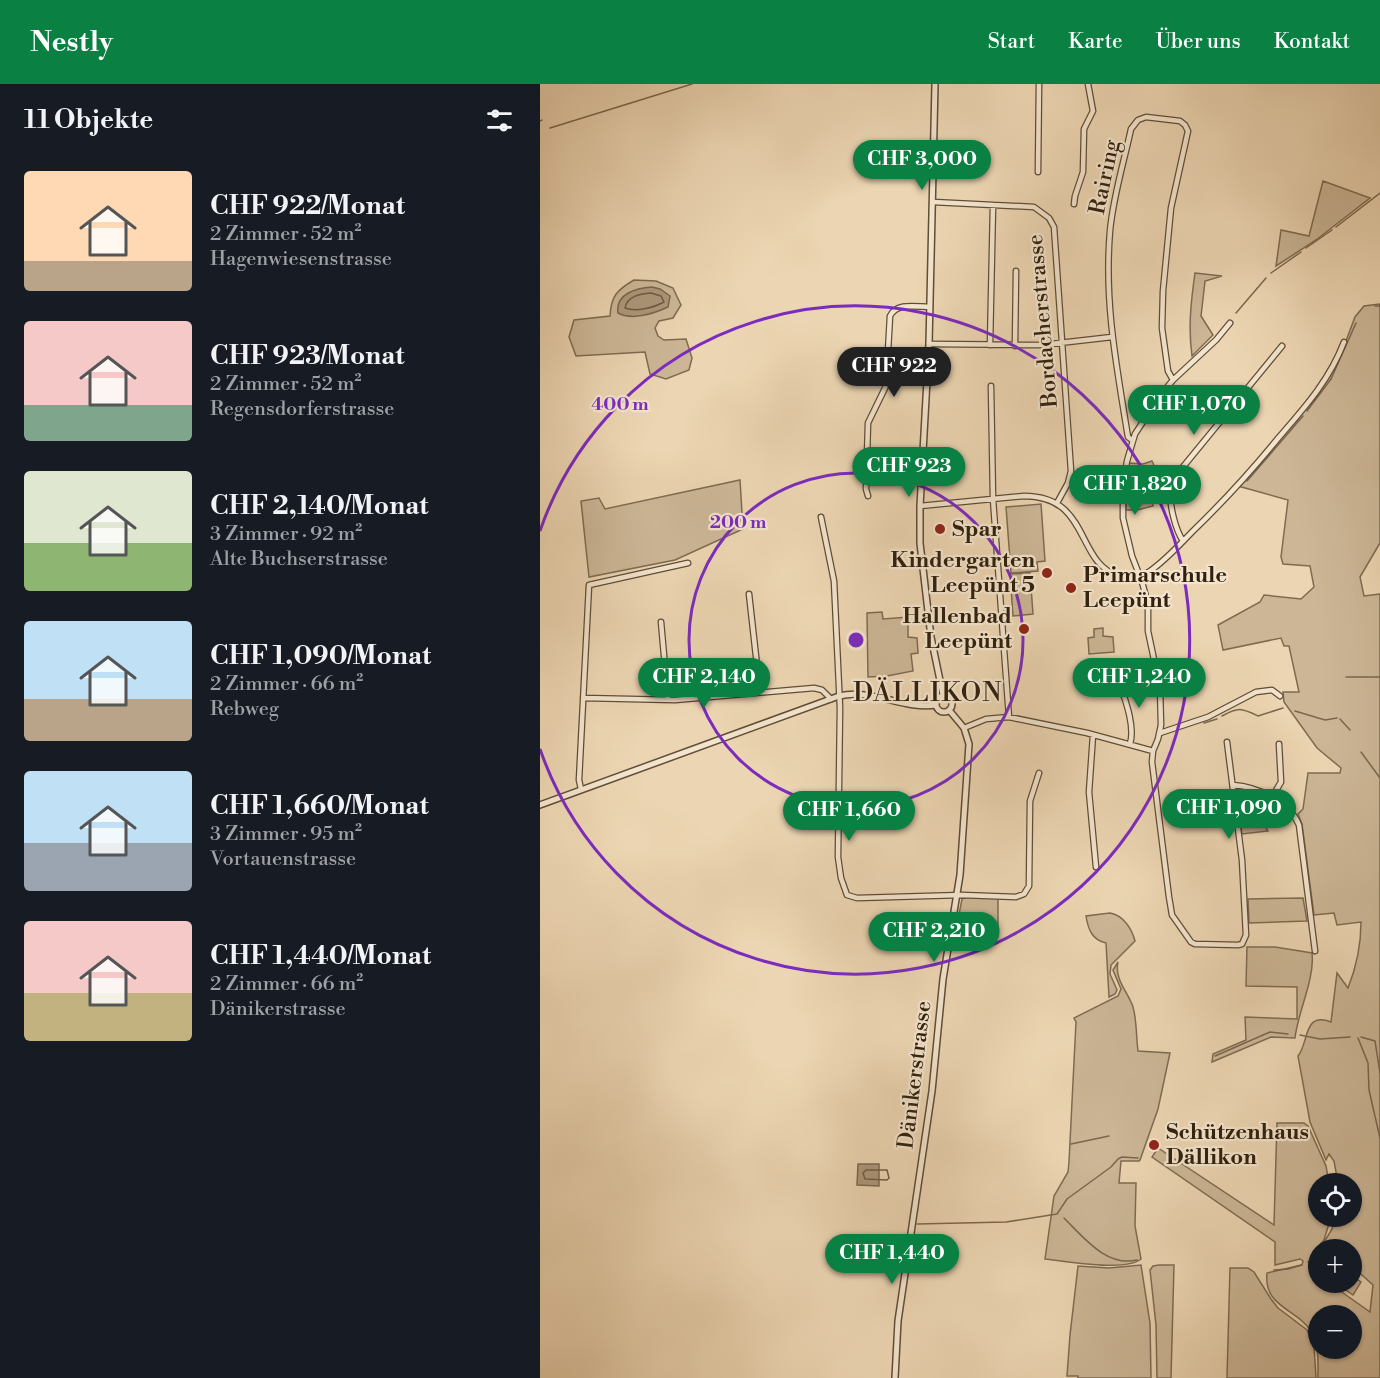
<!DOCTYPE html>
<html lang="de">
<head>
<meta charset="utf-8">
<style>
	:root { --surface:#171b24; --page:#20242c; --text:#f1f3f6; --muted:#9ea1a6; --accent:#0b8043 }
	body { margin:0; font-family:"Libre Bodoni",serif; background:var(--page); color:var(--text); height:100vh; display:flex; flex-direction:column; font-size:22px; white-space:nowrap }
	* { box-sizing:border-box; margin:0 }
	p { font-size:20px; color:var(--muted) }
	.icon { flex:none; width:33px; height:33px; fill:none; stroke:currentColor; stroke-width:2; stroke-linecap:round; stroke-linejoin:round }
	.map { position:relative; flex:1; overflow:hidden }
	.drawer { display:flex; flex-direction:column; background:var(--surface); width:540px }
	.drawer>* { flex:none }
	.buttons { position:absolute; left:768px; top:1089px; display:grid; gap:12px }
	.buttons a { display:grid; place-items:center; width:54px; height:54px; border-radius:50%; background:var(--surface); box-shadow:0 2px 4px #0004; font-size:30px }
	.price { position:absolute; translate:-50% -51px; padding:0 14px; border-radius:21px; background:var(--accent); color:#fff; font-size:20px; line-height:39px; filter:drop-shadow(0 2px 3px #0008) }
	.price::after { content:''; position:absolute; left:50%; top:36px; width:18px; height:14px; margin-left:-9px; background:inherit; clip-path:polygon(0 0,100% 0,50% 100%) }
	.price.active { background:#222; color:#fff }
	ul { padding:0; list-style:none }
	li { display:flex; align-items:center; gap:18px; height:150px; padding:0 24px }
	li span { display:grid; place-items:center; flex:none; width:168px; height:120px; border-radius:6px; color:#555 }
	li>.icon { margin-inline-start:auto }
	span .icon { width:72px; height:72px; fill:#fffc; stroke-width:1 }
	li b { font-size:26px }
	h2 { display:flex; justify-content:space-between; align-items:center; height:72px; padding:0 24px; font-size:26px }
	header { display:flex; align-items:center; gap:36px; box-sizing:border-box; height:84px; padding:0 30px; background:var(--accent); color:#fff }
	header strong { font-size:28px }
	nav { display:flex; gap:33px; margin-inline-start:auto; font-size:21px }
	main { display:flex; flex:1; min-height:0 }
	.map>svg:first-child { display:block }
	.green { fill:#ccb696; stroke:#7e6b52; stroke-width:1.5; fill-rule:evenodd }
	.water { fill:#ac977a; stroke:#7a674e; stroke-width:1.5 }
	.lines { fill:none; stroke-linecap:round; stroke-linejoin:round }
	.shore { stroke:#6e5c44; stroke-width:1.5 }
	.stream { stroke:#7a674e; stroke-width:1.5 }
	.minor-casing { stroke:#5f4d36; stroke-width:7 }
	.tertiary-casing { stroke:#5f4d36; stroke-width:8 }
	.minor { stroke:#f3e4cd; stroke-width:4.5 }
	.tertiary { stroke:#f3e4cd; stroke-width:5 }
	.ring { fill:none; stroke:#7b2cbf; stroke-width:3 }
	.poi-dot { fill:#8f2418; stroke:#f3e4cd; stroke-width:2 }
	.labels { text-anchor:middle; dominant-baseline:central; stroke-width:4.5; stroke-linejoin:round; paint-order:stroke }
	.street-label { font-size:22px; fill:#30200d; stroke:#f3e4cd }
	.poi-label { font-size:22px; font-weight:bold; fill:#30200d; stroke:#f3e4cd; text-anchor:start }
	.quarter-label { font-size:26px; letter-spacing:1.5px; fill:#30200d; stroke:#f3e4cd }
	.centre { fill:#7b2cbf; stroke:#f3e4cd; stroke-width:3 }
	.ring-label { font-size:18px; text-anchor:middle; font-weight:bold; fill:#7b2cbf; stroke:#f3e4cd; stroke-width:4.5; stroke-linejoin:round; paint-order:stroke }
</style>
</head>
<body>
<header>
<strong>Nestly</strong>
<nav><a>Start</a><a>Karte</a><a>Über uns</a><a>Kontakt</a></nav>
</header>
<main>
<section class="drawer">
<h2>11 Objekte<svg class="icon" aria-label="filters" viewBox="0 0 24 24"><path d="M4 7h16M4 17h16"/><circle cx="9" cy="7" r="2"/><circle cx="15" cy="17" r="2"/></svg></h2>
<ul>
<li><span style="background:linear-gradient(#ffd9b3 75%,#b9a48a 0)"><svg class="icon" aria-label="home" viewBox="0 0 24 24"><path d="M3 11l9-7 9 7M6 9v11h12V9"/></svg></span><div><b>CHF 922/Monat</b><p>2 Zimmer · 52 m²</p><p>Hagenwiesenstrasse</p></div></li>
<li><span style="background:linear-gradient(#f6c9c9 70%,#7fa58c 0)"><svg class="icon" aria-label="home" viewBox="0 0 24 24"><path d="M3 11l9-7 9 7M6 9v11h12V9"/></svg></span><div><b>CHF 923/Monat</b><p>2 Zimmer · 52 m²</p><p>Regensdorferstrasse</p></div></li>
<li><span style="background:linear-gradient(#dfe7d0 60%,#8fb573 0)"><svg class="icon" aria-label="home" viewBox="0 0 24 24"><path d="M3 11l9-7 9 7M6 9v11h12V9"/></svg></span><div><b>CHF 2,140/Monat</b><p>3 Zimmer · 92 m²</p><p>Alte Buchserstrasse</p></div></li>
<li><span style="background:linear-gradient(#bfe0f5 65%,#b9a48a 0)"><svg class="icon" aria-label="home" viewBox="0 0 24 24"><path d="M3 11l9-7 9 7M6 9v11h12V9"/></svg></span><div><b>CHF 1,090/Monat</b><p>2 Zimmer · 66 m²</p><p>Rebweg</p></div></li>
<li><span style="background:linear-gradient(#bfe0f5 60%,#9aa5b1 0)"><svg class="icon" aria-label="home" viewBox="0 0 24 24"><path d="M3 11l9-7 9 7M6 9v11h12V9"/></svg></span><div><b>CHF 1,660/Monat</b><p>3 Zimmer · 95 m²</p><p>Vortauenstrasse</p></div></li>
<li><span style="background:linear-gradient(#f6c9c9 60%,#c2b280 0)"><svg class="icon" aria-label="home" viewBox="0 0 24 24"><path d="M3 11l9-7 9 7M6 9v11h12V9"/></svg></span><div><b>CHF 1,440/Monat</b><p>2 Zimmer · 66 m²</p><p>Dänikerstrasse</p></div></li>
</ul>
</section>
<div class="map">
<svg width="840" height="1294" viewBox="0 0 840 1294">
	<rect width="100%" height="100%" fill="#ecd5b2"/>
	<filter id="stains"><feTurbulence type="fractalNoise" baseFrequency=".00333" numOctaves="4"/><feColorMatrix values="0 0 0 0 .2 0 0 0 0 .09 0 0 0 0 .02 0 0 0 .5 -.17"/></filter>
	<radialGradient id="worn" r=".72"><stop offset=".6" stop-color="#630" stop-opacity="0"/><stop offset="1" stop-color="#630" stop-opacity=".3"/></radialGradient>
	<path class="green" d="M783,97L830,114L776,156L736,182L741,146L769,152Z
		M655,189L682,192L665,197L661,232L673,251L652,272C648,244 651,217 655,189Z
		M94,196L116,197L133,204L141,221L133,234L119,237L115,244L118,252L124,256L146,255L152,274L149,286L126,295L110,290L105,268L36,272L29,253L34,236L70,232C71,212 77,206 94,196Z
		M840,220V459L820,493L824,512L840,510V1294H778C778,1280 779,1264 773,1251C761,1225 723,1225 727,1189L762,1181L763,1177L760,1175L735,1181V1158L612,1073L618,1064L734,1141L737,1039H764L768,1042L786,1082L789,1099L778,1100V1132L791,1133L784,1156L774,1167L776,1168L778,1167V1198H812V1192L821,1198L813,1211L800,1202L799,1206L830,1228L833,1201L812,1182V1166L780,1165L792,1145L794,1133L812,1132V1100L798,1099L794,1077L789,1070L786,1076L770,1038L758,972C769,959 763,927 791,938L797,889L808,904C816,884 821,859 821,838L797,841L794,829L774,831L762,740L758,730L763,725L768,689H800L801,684L777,664L744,618L743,608H759L749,562H744L741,554L683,566L678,541L720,518L724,511L761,515L774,503L770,482L743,480L741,473L748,416L698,402L777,308L806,257L815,233L824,222ZM778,1232H812V1264H778Z
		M612,377L625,406L612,405L613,422L597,426H586V397L589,379L603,380Z
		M200,396L203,445L135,476L49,493L41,417L59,414L65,425Z
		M501,420L505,477L497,478L498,487L471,489L466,423Z
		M490,489L493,530L473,532L470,490Z
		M342,528L343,535L368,533V553L377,554L378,569L371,570L373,587L347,592L328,593L327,529Z
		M563,544V552L573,553L574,568L549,570L548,554L554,553V545Z
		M716,728L728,747L702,750L699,730Z
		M427,813L458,814V853L415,851L422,815Z
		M763,814L767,837L709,839L708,815Z
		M570,829C583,831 592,845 595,857L571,881L570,890L577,906L575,910L569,913L566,859C552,856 548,845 546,832Z
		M707,863H735L772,869C775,895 758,927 755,954L731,953L672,978L673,970L706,956L705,933L757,935V903L706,902Z
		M578,878C574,895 588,908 593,923C597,937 596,952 598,967L630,969L618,1025L600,1076L599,1077H581L579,1099H596L595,1142L601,1175C585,1188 527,1177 505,1175L514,1112L528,1088L529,1078L536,938L534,934L578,912L581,905L573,886Z
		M601,1181L610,1239L611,1294H538V1292H527L530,1251L538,1182L569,1184Z
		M619,1181H634L631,1294H617L616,1241L610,1186L613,1182Z
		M690,1184H708L714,1188L731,1215L738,1224L767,1246L774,1263L776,1294H687Z"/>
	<path class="water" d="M112,203L120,205L130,212L128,223C115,229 92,237 78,229C75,210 96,204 112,203Z
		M318,1080H339V1102L317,1101Z"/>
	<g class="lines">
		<path class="shore" d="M111,209L121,212L124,218C113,224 96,228 85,224C87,212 100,210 111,209Z
			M326,1086H347L349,1094L347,1096L325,1095L323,1089Z"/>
		<path class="stream" d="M0,37L2,36
			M10,44L152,0
			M796,143L840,109
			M766,164L792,146
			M731,189L761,168
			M835,222H840
			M696,229L726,194
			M767,327L791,295L816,239
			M707,397L763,332
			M806,593H840
			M755,627L785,636L797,634
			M682,632C699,623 701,624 718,632L743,624
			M800,635L810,646
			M664,639L677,635
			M821,668L840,694
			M760,951L780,955L810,953
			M821,953L835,957L840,989
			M818,954L828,979L829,1006L840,1054
			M675,972L730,948L748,950
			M531,1060L569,1052
			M524,1134C545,1155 567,1183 597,1176
			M377,1140L466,1138L517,1130L527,1115L571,1083L578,1075L582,1073L598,1074
			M768,1178L778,1182
			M734,1186L748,1185L761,1181"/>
		<g class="minor-casing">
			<path id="minor" d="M498,88L499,0
				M393,118L494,123L509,134L514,143L531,387L528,399L517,419
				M534,120L535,112L543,88L544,45L553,27L548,0
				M389,260L502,261L572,253
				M450,261L453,121
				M475,262L476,187
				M451,302L453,415L469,633
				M592,356L588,353L587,347C576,279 564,216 570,147C573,113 584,78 591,45L598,36L606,33L640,37L645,41L648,47L631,124L623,207L622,244L628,287L633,296
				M328,412L326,405L328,339L346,302L350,232C357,218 376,223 390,223
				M380,422L484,412C551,412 535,479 579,492C588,494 603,492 610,487C626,476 640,460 654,446C685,416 713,385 740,352C766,322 790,295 804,258
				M281,433L294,497L300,624L298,773L301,794L307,811L317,814L422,811L476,813L484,810L489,802L490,717L499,689
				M643,457C635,445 630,422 630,408C631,401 635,395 638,389L742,262
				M209,510L220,608
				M121,538L128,616
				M577,591C583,610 596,641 590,660
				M43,614L135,616L274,604L282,606L291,615
				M424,644L446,635L469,633L547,649L613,667
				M620,649L668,633L716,608L732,606L740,612
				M553,651L549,708L556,783
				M687,658L702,776L706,851L702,860L698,861L655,860L651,858L632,831L629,813L612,678L613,667L618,655L621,641L620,604L608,547V520L602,498L592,472L583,434V402L587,377L595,350L620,312L633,296L676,256L690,239
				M693,701C718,703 749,717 759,741L775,867
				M41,705L39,696L49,501L148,479
				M732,713L741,698L739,660"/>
		</g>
		<g class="tertiary-casing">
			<path id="tertiary" d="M395,0L389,260L380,422V459L391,553L403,611
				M396 620a8 8 0 1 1 16 0a8 8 0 1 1-16 0Z
				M0,721L299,612C332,604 363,626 396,621
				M355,1294L358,1237L392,1007L403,895L420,791L429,660L424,644L409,626"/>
		</g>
		<use href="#minor" class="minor"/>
		<use href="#tertiary" class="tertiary"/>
	</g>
	<g class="ring">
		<circle cx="316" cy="556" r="167"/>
		<path d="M0 447A334 334 0 1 1 0 665"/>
	</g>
	<g class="poi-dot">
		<circle cx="400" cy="445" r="6"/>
		<circle cx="507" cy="489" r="6"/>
		<circle cx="531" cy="504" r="6"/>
		<circle cx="484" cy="545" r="6"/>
		<circle cx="614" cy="1061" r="6"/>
	</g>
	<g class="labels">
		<g class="street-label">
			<text transform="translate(565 93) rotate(-78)">Rairing</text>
			<text transform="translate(503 237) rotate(-95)">Bordacherstrasse</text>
			<text transform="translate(375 991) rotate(-83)">Dänikerstrasse</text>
		</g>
		<g class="poi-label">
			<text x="412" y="445">Spar</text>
			<text x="495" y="476" text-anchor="end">Kindergarten<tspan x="495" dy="25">Leepünt 5</tspan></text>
			<text x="543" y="491">Primarschule<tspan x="543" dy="25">Leepünt</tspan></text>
			<text x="472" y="532" text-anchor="end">Hallenbad<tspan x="472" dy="25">Leepünt</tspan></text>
			<text x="626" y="1048">Schützenhaus<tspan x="626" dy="25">Dällikon</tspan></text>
		</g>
		<g class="quarter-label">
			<text x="388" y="609">DÄLLIKON</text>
		</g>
	</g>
	<circle cx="316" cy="556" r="9" class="centre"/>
	<g class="ring-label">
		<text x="80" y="326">400 m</text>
		<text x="198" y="444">200 m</text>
	</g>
	<rect width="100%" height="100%" filter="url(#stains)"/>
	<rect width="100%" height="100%" fill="url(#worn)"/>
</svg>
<div class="buttons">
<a><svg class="icon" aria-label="locate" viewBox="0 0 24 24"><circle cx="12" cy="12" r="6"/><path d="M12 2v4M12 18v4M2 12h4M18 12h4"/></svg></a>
<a>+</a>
<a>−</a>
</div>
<b class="price" style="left:382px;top:107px">CHF 3,000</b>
<b class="price active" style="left:354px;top:314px">CHF 922</b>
<b class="price" style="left:654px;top:352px">CHF 1,070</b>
<b class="price" style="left:369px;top:414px">CHF 923</b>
<b class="price" style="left:595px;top:432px">CHF 1,820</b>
<b class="price" style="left:164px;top:625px">CHF 2,140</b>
<b class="price" style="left:599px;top:625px">CHF 1,240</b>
<b class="price" style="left:689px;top:756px">CHF 1,090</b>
<b class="price" style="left:309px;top:758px">CHF 1,660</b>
<b class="price" style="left:394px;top:879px">CHF 2,210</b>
<b class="price" style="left:352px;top:1201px">CHF 1,440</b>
</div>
</main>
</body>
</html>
